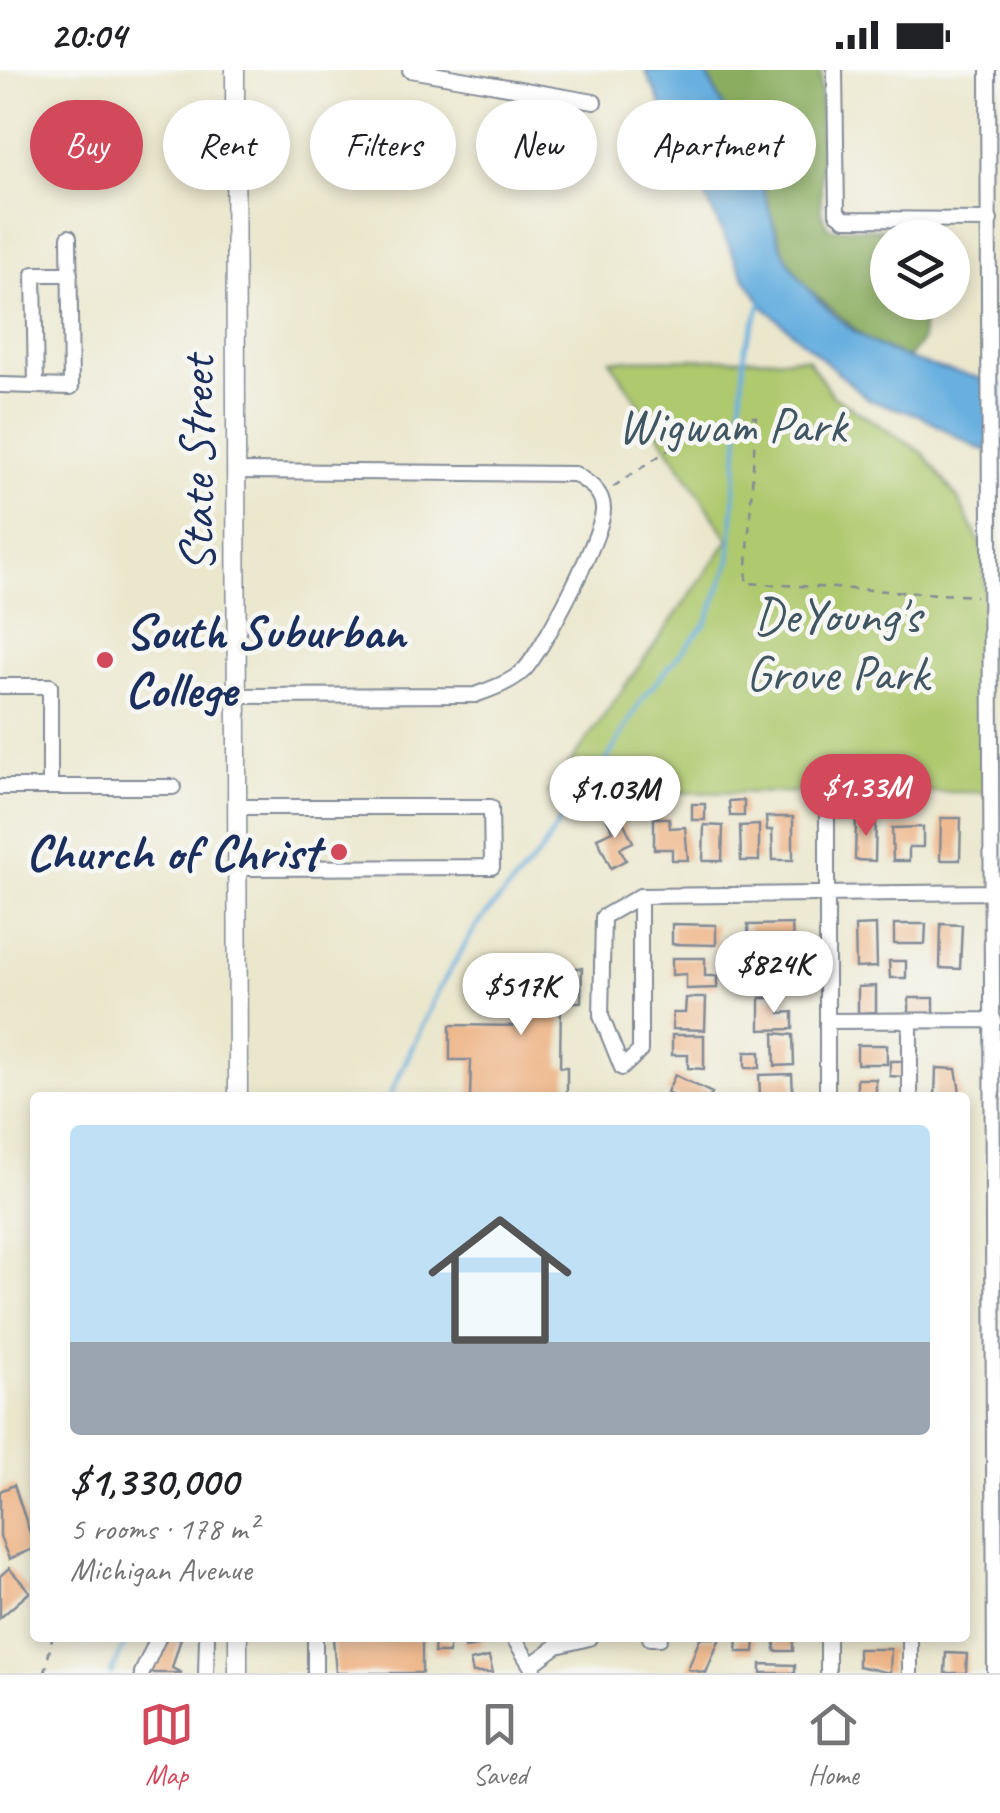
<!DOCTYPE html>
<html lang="en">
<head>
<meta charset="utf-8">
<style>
	:root { --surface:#fff; --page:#f2f2f2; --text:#202124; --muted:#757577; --line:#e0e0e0; --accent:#d1495b }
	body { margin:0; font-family:Caveat,sans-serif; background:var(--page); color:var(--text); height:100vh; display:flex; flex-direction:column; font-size:38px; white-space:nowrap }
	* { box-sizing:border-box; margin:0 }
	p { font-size:32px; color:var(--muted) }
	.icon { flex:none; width:55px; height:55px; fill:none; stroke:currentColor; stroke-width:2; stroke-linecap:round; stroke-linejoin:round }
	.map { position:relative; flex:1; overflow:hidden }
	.sheet { position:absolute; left:30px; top:1022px; width:940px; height:550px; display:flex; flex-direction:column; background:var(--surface); border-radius:10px; box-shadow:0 5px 15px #0003 }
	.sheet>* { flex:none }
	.hud { position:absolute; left:30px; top:30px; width:940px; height:90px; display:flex; gap:20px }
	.tools { position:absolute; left:870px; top:150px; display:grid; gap:20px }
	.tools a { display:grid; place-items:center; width:100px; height:100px; border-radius:50%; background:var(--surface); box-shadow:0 5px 15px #0003; font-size:50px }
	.price { position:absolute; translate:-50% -85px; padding:0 22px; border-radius:35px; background:#fff; color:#222; font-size:32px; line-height:65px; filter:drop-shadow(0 2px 5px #0008) }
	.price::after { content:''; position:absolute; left:50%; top:60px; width:30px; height:22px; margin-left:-15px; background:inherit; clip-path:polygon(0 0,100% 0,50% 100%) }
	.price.current { background:var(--accent); color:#fff }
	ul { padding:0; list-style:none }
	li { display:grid; align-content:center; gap:20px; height:530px; padding:0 40px }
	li+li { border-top:2px solid var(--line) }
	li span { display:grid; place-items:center; height:310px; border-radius:10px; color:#555 }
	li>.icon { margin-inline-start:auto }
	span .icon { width:180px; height:180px; fill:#fffc; stroke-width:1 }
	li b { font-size:42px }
	.tag { padding:0 35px; border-radius:45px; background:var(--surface); box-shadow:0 5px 15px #0003; font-size:35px; line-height:90px }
	.tag.current { background:var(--accent); color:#fff }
	.status { display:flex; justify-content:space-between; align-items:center; height:70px; padding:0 50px; background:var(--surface); direction:ltr }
	.status svg { height:28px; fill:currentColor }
	.tab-bar { display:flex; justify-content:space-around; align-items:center; height:140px; border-top:2px solid var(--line); background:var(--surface); font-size:28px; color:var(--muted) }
	.tab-bar a { display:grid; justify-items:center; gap:5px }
	.tab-bar .current { color:var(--accent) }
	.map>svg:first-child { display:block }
	.green { fill:#afc96e; stroke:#657c66; stroke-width:2.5 }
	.forest { fill:#8bad61; stroke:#536e60; stroke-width:2.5 }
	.water { fill:#69b0e0; stroke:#42709f; stroke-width:2.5 }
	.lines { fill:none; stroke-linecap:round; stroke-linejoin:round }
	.stream { stroke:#69b0e0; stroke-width:4 }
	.building { fill:#eeb283 }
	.minor-casing { stroke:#838b96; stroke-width:18 }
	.major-casing { stroke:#838b96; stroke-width:21 }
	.path { stroke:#838b96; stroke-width:2.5; stroke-dasharray:8 8; stroke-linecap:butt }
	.minor { stroke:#fff; stroke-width:14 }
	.major { stroke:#fff; stroke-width:18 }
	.poi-dot { fill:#d1495b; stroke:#f6f6f2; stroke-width:4 }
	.labels { text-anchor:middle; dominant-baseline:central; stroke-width:9; stroke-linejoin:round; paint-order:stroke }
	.park-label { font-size:50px; fill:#405662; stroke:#f6f6f2 }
	.street-label { font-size:50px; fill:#1b2f5e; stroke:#f6f6f2 }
	.poi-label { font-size:50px; font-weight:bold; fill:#1b2f5e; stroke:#f6f6f2; text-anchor:start }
</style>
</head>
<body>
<div class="status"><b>20:04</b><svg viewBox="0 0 49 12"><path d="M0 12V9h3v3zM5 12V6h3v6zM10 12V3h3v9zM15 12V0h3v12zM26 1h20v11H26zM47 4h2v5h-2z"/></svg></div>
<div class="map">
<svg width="1000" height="1603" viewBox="0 0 1000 1603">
	<rect width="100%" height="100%" fill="#f6f6f2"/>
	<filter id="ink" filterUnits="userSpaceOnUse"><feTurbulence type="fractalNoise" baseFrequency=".01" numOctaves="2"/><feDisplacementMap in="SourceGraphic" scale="20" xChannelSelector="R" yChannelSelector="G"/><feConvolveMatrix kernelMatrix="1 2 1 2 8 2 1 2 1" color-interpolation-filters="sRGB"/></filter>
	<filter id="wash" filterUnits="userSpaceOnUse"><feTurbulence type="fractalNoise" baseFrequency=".0048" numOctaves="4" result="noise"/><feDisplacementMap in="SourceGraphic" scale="40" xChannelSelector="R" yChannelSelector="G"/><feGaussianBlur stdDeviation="2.25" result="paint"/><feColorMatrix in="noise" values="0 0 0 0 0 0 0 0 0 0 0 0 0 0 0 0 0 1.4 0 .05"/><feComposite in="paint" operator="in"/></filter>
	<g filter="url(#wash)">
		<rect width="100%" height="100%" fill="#ebe7cd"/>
		<path class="green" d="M807,288L832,325L923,383L958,429L984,481L986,722L549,723L729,470L610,290Z"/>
		<path class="forest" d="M705,0H821V142L828,158L922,160V167L888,168V232L922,233V271L907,289L867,270L805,216L784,184L760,111Z"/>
		<path class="water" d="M645,0H705C721,38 745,72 760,110C769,134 773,160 784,183C801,217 837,252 869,271C913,297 954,299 1000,314V384L976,377L919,345L869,330L765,238L743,205Z"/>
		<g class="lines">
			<path class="stream" d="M389,1028L440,917L477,855L542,781L571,732L601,700L642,629L707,552L730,491L745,277L762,231
				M111,1603L128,1568"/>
		</g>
		<g id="blocks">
			<path class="building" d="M744,730V746H730L729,731Z
				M692,734H705V750H692Z
				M619,743L633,772L620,778L626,790L611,798L597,768L613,761L607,749Z
				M766,747H793V790H773L772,760H767Z
				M856,747H876L875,791L855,790Z
				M654,748H669L670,758L685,757L688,790H672V779H654Z
				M941,748H961L960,790H940Z
				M704,755L723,756L722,791H703Z
				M759,755V791H741L740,756Z
				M923,757V777H909V791H893L892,758Z
				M672,854L716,855V875L672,874Z
				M792,854L793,874L749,875L748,855Z
				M894,854H926L925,874H894Z
				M941,854L962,855L960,899L940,898Z
				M876,855L877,897L856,898L855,856Z
				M760,887H793V903L780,904V919H760Z
				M672,888H705V906H717V918L686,919V904L672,905Z
				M889,891H906V908H890Z
				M503,897L582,898L581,932H561L560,997H567V1028H470L471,990H450V955L526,956V932H503Z
				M876,916V942L858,943V917Z
				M686,928H706L705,960L672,959L673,943H685Z
				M760,928H780V943L793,942V959L760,960Z
				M909,928H934V946H909Z
				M774,963L793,965L794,995L775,996Z
				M672,965H704V999L688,998V985H672Z
				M857,975H887V994H857Z
				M745,982H760V998H745Z
				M890,991H905L904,1007L890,1006Z
				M936,998L956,999L961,1028H935Z
				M792,1004L793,1023L760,1024L759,1005Z
				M675,1005L712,1023L709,1028H678L667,1022Z
				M857,1009H876V1028H857Z
				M14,1415L35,1478L9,1489L0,1467V1421Z
				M9,1498L30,1522L0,1548V1506Z
				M164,1568H181L172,1598L182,1603H148Z
				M333,1568H422V1603H336Z
				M435,1568L449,1569V1583H434Z
				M463,1568H481L483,1575L465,1578Z
				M700,1568H720L706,1603L688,1599Z
				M738,1568H755L754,1582H737Z
				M775,1568H793V1581H775Z
				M858,1579H891L890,1603L858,1596Z
				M946,1583L967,1584L966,1603H945Z
				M489,1587L493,1603H473L470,1591Z
				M761,1594L795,1595V1603H761Z"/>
		</g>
	</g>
	<g filter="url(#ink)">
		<use href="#blocks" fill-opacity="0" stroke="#838b96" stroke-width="2.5"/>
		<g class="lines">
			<g class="minor-casing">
				<path id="minor" d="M410,0L594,32
					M835,0L837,143L845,149L990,150
					M988,0L995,1603
					M0,315L71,317L69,167
					M36,316L34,204H70
					M0,616H50V716
					M236,626L475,625C491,619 512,612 524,600C542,582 605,462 603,438C602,420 588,413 575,404L237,401
					M0,717H173
					M827,731V1028
					M237,737H491L492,797L238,798
					M640,826V981L622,998L601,946L603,847L640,826L993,822
					M827,951L994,950
					M910,951V1028
					M514,1568L534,1601
					M650,1568H660
					M828,1568V1603
					M910,1568V1603
					M531,1595L557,1576L589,1568
					M142,1603L158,1568
					M206,1603L207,1568
					M315,1603V1568"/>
			</g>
			<g class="major-casing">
				<path id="major" d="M235,0L238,1028
					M238,1603V1568"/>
			</g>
			<path class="path" d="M613,417L717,347H756L746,513L976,526
				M45,1603L52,1568"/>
			<use href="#minor" class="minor"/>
			<use href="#major" class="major"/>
		</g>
	</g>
	<g class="poi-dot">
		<circle cx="105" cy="590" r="10"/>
		<circle cx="339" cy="782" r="10"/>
	</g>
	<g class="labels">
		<g class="park-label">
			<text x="732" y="355">Wigwam Park</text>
			<text x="837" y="545">DeYoung's<tspan x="837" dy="58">Grove Park</tspan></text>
		</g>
		<g class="street-label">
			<text transform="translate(196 394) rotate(-90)">State Street</text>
		</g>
		<g class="poi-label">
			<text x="125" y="561">South Suburban<tspan x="125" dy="58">College</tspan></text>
			<text x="319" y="782" text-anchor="end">Church of Christ</text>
		</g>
	</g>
</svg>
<div class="tools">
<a><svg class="icon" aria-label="layers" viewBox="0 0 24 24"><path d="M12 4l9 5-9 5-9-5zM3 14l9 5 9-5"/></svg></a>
</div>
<b class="price current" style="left:866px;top:769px">$1.33M</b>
<b class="price" style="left:615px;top:771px">$1.03M</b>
<b class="price" style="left:774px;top:946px">$824K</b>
<b class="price" style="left:521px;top:968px">$517K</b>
<div class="hud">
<a class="tag current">Buy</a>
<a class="tag">Rent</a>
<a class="tag">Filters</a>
<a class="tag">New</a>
<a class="tag">Apartment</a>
</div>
<section class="sheet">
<ul>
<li><span style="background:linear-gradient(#bfe0f5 70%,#9aa5b1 0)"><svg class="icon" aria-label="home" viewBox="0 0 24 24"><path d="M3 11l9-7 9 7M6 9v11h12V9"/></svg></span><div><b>$1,330,000</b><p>5 rooms · 178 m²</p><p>Michigan Avenue</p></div></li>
</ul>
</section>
</div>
<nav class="tab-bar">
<a class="current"><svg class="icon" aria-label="map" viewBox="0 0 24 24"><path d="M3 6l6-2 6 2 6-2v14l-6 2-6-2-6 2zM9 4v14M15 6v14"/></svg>Map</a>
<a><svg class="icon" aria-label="saved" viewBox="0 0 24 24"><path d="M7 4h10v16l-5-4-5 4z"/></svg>Saved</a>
<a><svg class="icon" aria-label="home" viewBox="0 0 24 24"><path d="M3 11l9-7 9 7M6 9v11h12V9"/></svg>Home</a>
</nav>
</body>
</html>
